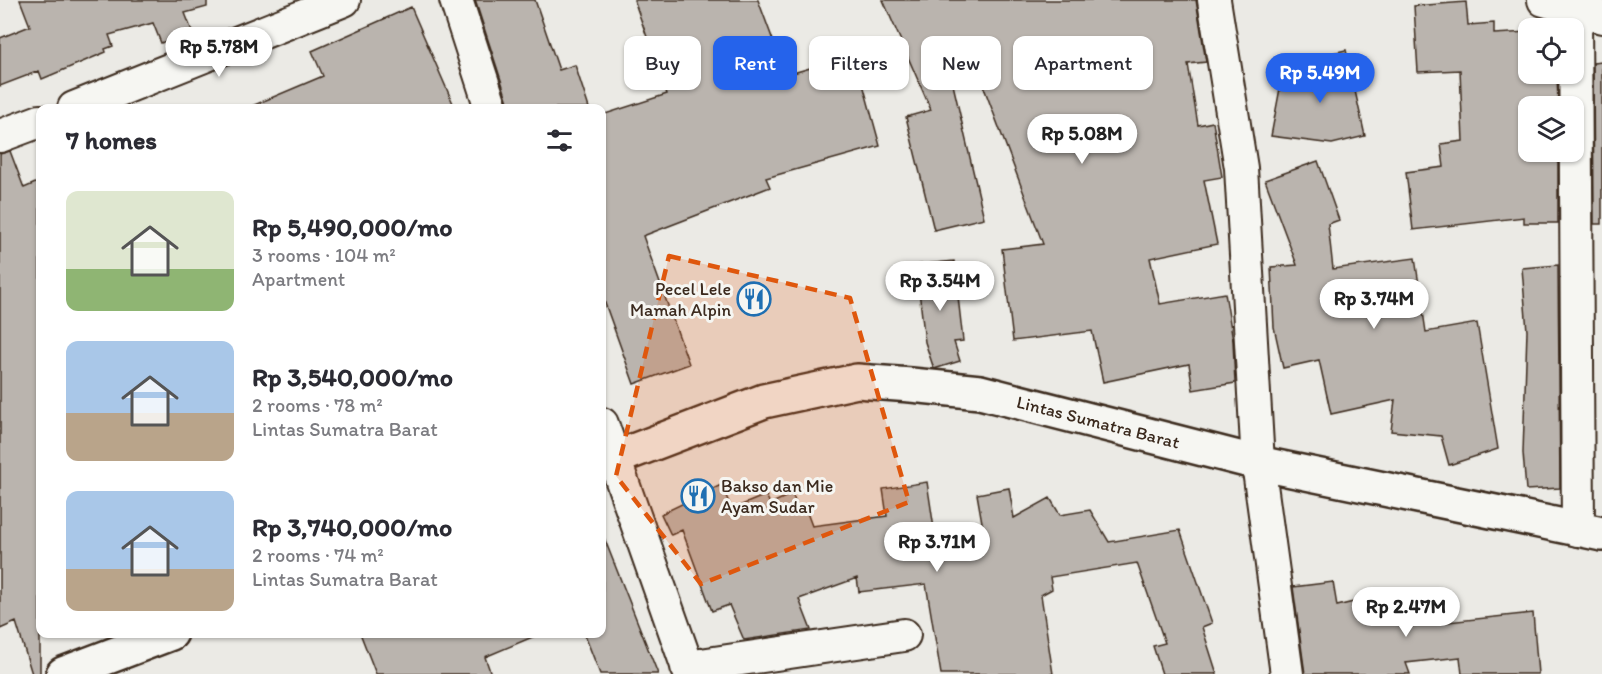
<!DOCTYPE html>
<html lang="en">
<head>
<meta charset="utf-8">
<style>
	:root { --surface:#fff; --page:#f7f7f7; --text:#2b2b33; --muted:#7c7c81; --accent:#2563eb }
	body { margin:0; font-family:Itim,sans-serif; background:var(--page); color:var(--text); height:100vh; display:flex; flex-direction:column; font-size:22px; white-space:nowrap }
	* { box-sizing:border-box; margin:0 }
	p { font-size:20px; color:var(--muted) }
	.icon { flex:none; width:33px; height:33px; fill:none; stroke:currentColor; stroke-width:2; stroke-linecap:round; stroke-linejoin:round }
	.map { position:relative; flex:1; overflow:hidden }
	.drawer { position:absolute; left:36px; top:104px; width:570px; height:534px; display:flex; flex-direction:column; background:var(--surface); border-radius:12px; box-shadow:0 2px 4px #0004 }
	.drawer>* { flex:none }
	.hud { position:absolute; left:624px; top:36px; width:570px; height:54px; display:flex; gap:12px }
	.fabs { position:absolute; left:1518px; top:18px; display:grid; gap:12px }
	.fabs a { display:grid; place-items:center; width:66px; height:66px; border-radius:12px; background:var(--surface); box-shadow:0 2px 4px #0004; font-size:30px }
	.price { position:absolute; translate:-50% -51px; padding:0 14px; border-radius:21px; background:#fff; color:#222; font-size:20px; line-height:39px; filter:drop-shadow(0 2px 3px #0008) }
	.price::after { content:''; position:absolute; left:50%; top:36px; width:18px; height:14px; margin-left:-9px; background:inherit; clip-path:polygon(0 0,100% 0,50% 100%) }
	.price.on { background:var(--accent); color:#fff }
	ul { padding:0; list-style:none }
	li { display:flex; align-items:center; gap:18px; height:150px; padding:0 30px }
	li span { display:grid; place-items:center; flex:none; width:168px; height:120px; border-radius:12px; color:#555 }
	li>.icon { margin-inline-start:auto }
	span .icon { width:72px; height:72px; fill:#fffc; stroke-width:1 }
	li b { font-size:26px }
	h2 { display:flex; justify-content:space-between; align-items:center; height:72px; padding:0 30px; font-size:26px }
	.chip { padding:0 21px; border-radius:12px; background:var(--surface); box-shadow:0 2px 4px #0004; font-size:21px; line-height:54px }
	.chip.on { background:var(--accent); color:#fff }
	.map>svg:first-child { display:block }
	.building { fill:#bab4ae; stroke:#3b2a1e; stroke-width:1.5 }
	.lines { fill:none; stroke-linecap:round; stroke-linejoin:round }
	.minor-casing { stroke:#3b2a1e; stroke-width:36 }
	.trunk-casing { stroke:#3b2a1e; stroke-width:38 }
	.minor { stroke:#f6f6f2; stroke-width:32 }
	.trunk { stroke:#f6f6f2; stroke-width:33 }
	.marked { fill:#df570d; fill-opacity:0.2; stroke:#df570d; stroke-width:4.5; stroke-dasharray:12 8; stroke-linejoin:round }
	.labels { text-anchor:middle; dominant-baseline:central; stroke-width:6; stroke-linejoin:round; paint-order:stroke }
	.poi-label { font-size:18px; fill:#3b2a1e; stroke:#f6f6f2; text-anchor:end }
	.street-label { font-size:18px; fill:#3b2a1e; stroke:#f6f6f2 }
</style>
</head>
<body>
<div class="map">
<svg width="1602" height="674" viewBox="0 0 1602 674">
	<rect width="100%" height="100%" fill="#ebeae5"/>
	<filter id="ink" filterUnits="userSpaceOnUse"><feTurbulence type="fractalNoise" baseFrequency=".0167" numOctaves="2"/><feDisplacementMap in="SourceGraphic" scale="12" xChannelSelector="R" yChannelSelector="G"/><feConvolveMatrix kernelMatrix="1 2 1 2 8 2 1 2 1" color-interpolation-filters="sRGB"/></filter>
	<g filter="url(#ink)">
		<path class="building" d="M20,0H207V7L185,13L192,31L161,43L153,23L109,35L113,46L105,49L106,52L42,79L39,71L0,86V38L30,26Z
			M475,0H535L559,70L575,65L589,108H510Z
			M634,0H758L786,75L855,55L880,146L766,178L770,187L643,236L689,364L634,384L602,295V115L667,94Z
			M883,0H1196L1206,62L1188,64L1198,125L1213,122L1222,177L1204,180L1217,244L1150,258L1160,304L1225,293L1233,341L1235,383L1193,390L1189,364L1103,382L1092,331L1013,341L1002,249L1043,244L972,56L948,63L984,218L934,230L906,117L931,110Z
			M1466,2L1468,25L1494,23V34L1528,32V74H1557L1558,106H1528V152H1558V223H1524V217L1413,230L1406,172L1444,167L1441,144L1463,141L1460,70L1418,72L1414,6Z
			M411,7L455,108H247L323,76L312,51Z
			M1346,50L1365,136L1332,144L1271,136L1281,83L1308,86L1302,60Z
			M1602,62V224H1594L1593,63Z
			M10,151L24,188L40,181V674H32L16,622L0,629V154Z
			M1318,161L1339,220L1328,224L1333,269L1415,258L1426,332L1477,323L1498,449L1449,465L1441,436L1391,431L1395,400L1331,414L1319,360L1283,368L1274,327L1271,267L1297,265L1265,180Z
			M954,261L963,341L954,342L960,361L934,369L925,342L916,265Z
			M1558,265L1560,488L1526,490L1523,453L1527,331L1522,268Z
			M927,482L935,535L983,528L977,494L1009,488L1014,518L1050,498L1060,515L1090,510L1109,542L1180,530L1212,623L1202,627L1217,674H1162L1153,646L1165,643L1137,563L1050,577L1052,589L1041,595L1053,674H941L926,584L859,592L857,578L799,599L811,630L744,640L729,605L712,611L682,530L671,535L661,514L721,485L732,509L766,495L770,504L792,494L800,512L806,510L812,526L887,516L883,489Z
			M603,535L658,674H600L584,633H602Z
			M1333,582L1337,606L1378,596L1382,612L1446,606L1448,622L1533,613L1538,674H1462L1460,657L1406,663L1410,674H1305L1293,587Z
			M360,633H542L485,657L491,674H376Z"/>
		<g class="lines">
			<g class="minor-casing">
				<path id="minor" d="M456,0L491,108
					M1214,0L1241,168L1258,463L1287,674
					M1544,0L1602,17
					M1575,10L1578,530
					M74,108L344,0
					M0,136L40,121
					M602,424L690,674
					M687,667L904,635"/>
			</g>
			<g class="trunk-casing">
				<g id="trunk">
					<path id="s1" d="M602,463L764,401L857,381L911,385L980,392L1258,463L1602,534"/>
					<path d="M63,674L171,633"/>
				</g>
			</g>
			<use href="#minor" class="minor"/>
			<use href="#trunk" class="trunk"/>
		</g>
	</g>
	<path class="marked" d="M669,256L850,298L909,502L701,584L616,476Z"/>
	<defs>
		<g id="restaurant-ring" transform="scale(1.725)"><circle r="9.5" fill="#f6f6f2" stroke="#1f6fb2" stroke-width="1.5"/><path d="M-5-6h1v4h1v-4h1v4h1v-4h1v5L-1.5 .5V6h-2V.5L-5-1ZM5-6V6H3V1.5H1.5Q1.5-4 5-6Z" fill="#1f6fb2"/></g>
	</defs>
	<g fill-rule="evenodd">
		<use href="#restaurant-ring" x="754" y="299"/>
		<use href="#restaurant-ring" x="698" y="496"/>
	</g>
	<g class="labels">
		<g class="poi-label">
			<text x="731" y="289">Pecel Lele<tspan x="731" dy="21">Mamah Alpin</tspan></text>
			<text x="721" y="486" text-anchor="start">Bakso dan Mie<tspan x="721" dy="21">Ayam Sudar</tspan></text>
		</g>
		<g class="street-label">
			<text stroke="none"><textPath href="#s1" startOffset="514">Lintas Sumatra Barat</textPath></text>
		</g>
	</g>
</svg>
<div class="fabs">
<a><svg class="icon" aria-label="locate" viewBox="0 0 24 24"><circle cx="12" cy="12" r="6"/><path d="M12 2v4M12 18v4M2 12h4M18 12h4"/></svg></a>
<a><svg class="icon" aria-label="layers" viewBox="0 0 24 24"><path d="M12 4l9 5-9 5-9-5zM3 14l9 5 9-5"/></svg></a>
</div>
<b class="price" style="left:219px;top:78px">Rp 5.78M</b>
<b class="price on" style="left:1320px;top:104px">Rp 5.49M</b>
<b class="price" style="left:1082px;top:165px">Rp 5.08M</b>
<b class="price" style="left:940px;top:312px">Rp 3.54M</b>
<b class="price" style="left:1374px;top:330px">Rp 3.74M</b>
<b class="price" style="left:937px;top:573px">Rp 3.71M</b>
<b class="price" style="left:1406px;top:638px">Rp 2.47M</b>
<div class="hud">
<a class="chip">Buy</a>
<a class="chip on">Rent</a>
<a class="chip">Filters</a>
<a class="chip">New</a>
<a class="chip">Apartment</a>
</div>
<section class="drawer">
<h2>7 homes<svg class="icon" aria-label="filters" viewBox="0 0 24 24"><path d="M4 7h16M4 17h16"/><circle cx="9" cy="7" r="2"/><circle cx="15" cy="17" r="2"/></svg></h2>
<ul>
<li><span style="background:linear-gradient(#dfe7d0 65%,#8fb573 0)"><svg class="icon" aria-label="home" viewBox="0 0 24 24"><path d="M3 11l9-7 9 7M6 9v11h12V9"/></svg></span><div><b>Rp 5,490,000/mo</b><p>3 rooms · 104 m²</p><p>Apartment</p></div></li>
<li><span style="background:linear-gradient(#a9c7e8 60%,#b9a48a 0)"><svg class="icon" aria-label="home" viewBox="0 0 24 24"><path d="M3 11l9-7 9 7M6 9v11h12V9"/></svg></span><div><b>Rp 3,540,000/mo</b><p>2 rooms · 78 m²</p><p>Lintas Sumatra Barat</p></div></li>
<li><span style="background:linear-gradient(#a9c7e8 65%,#b9a48a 0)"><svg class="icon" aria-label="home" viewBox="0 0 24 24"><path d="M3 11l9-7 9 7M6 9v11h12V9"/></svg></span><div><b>Rp 3,740,000/mo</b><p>2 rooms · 74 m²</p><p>Lintas Sumatra Barat</p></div></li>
</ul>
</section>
</div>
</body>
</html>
